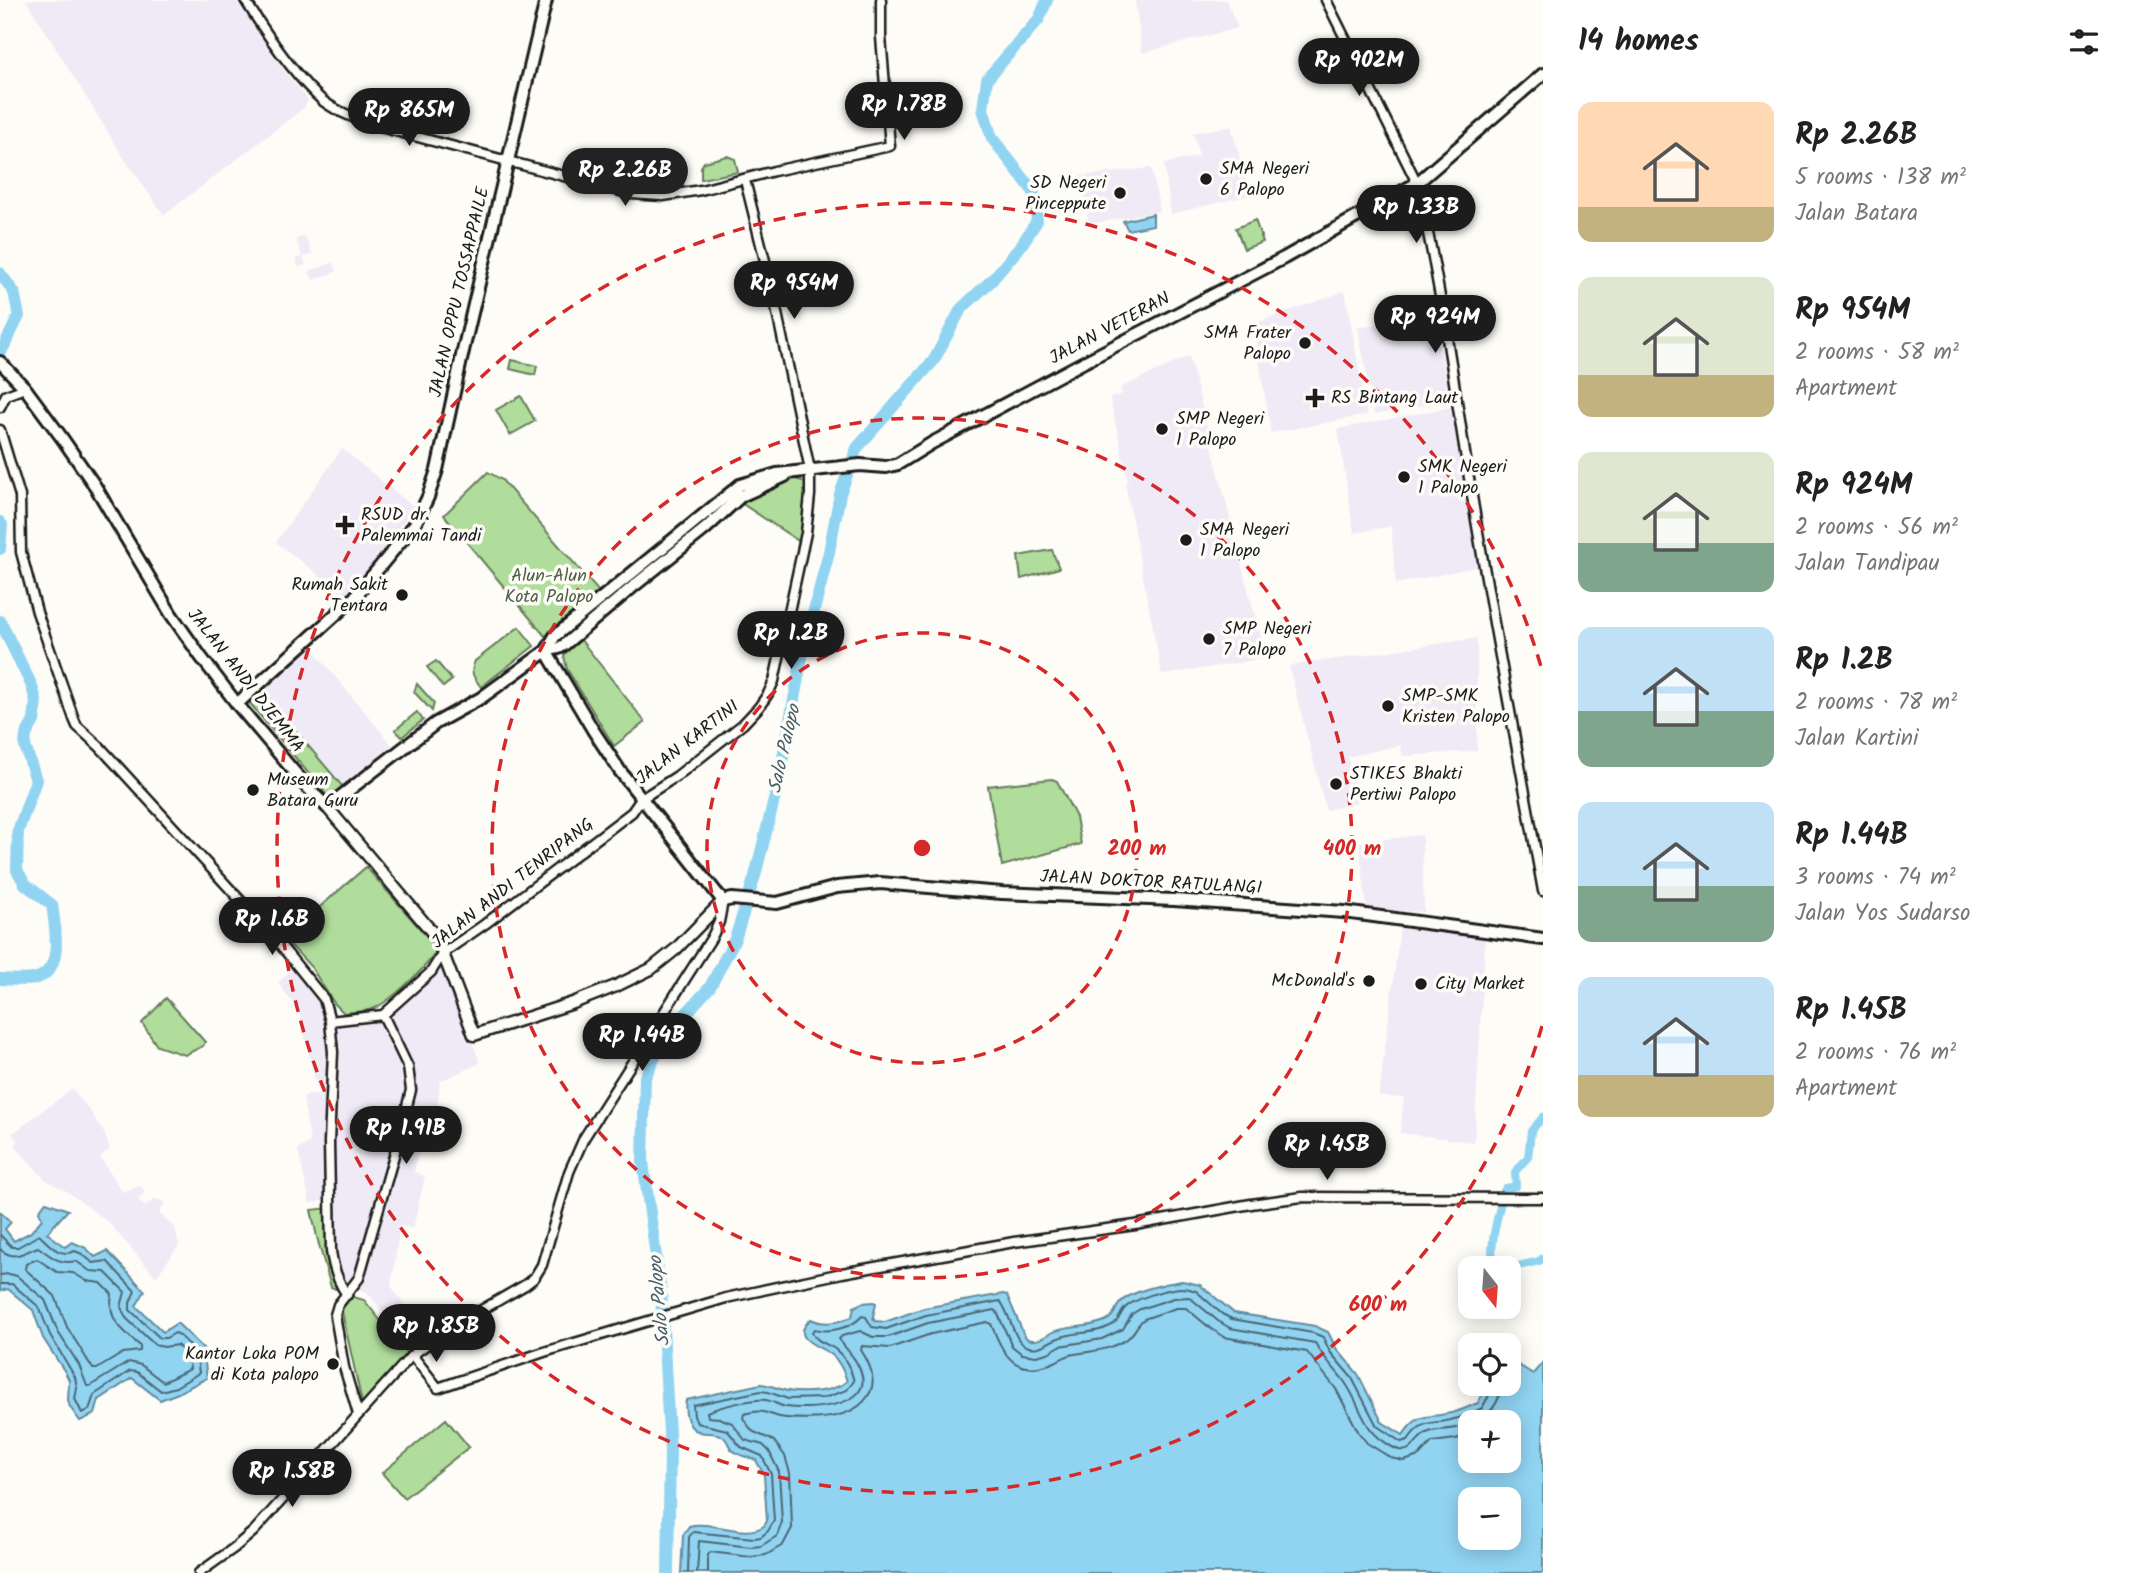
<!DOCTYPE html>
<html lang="en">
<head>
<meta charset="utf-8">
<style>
	:root { --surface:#fff; --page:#f2f2f2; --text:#222; --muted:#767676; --accent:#1c1c1c }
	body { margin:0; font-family:Kalam,sans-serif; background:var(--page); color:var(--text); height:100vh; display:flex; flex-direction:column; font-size:26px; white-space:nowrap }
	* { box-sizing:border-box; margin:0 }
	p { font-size:23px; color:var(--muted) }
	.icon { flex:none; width:38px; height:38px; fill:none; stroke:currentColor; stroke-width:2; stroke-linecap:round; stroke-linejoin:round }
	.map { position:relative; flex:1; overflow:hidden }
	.side { display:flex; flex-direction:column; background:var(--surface); width:595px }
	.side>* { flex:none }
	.needle { width:46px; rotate:163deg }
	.buttons { position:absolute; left:1458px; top:1256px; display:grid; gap:14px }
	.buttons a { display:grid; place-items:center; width:63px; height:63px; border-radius:14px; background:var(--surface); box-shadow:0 4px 18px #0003; font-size:35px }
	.price { position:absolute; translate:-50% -60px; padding:0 16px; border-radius:24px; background:var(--accent); color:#fff; font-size:23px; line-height:46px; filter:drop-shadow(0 2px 4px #0008) }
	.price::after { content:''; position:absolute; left:50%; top:42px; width:21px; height:16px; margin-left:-10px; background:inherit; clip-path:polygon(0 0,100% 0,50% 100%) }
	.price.active { background:#222; color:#fff }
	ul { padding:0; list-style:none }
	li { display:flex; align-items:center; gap:21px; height:175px; padding:0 35px }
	li span { display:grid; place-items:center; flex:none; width:196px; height:140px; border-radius:14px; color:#555 }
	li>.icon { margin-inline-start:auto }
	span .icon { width:84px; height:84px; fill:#fffc; stroke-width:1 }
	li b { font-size:30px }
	h2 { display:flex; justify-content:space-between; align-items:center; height:84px; padding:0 35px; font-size:30px }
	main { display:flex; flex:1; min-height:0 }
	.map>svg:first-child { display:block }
	.built { fill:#efeaf5 }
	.green { fill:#b0dd9b; stroke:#667c5c; stroke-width:2 }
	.water { fill:#91d4f2; stroke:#628a9c; stroke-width:2; fill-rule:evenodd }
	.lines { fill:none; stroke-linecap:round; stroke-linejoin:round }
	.shore { stroke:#4b6672; stroke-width:2 }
	.canal { stroke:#91d4f2; stroke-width:8 }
	.river { stroke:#91d4f2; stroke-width:12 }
	.tertiary-casing { stroke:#1c1c1c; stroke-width:13 }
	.secondary-casing { stroke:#1c1c1c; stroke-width:15 }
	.primary-casing { stroke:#1c1c1c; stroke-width:16 }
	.trunk-casing { stroke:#1c1c1c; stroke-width:16 }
	.tertiary { stroke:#fdfcf7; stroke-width:8 }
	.secondary { stroke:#fdfcf7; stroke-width:10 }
	.primary { stroke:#fdfcf7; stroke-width:10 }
	.trunk { stroke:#fdfcf7; stroke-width:10 }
	.ring { fill:none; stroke:#d62828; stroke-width:3.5; stroke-dasharray:12 9 }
	.poi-dot { fill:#1c1c1c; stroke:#fdfcf7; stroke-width:2.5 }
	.labels { text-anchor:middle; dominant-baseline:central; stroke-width:7; stroke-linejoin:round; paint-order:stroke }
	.poi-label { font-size:18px; fill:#1c1c1c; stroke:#fdfcf7; text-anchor:start }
	.street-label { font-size:18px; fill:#1c1c1c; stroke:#fdfcf7 }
	.park-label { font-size:18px; fill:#506048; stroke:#fdfcf7 }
	.water-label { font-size:19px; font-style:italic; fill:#455c67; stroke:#fdfcf7 }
	.centre { fill:#d62828; stroke:#fdfcf7; stroke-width:3.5 }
	.ring-label { font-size:21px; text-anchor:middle; font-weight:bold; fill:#d62828; stroke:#fdfcf7; stroke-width:7; stroke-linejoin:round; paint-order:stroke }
</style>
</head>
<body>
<main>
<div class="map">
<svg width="1543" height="1573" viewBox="0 0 1543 1573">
	<rect width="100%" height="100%" fill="#fdfcf7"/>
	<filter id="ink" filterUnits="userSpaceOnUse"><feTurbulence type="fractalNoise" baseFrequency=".0143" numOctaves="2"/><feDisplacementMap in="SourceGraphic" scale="14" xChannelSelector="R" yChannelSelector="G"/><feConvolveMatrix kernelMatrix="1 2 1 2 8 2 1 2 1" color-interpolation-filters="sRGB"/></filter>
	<g filter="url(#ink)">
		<path class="built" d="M26,0H236L285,72L308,100L304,108L164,215L122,155Z
			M1135,0H1226L1238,28L1142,53Z
			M1231,126L1250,195L1171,214L1164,164L1199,156L1193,133Z
			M1151,168L1160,211L1089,224L1081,176Z
			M305,236L312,254L303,257L306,265L299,267L296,259L302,256L296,239Z
			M333,263L337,271L313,280L309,271Z
			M1345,291L1367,415L1271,433L1253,324Z
			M1434,316L1450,400L1374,415L1358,327Z
			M1189,356L1250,598L1267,658L1162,675L1125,483L1128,481L1110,398L1123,394L1120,388Z
			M1451,407L1479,566L1396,584L1391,526L1354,533L1338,429Z
			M342,449L414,507L347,597L276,542Z
			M1477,638V751L1403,756L1400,745L1348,757L1358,802L1326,810L1289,666Z
			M309,645L392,745L343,787L260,689Z
			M1422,835L1424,912L1367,909L1359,842Z
			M1400,928L1485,939L1474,1142L1400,1133L1404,1098L1379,1096Z
			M300,961L327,997L333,1015H374L442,962L480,1063L440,1081L434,1134L423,1133L414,1172L425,1176L413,1228L400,1226L391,1286L427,1336L411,1348L368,1293L345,1283L336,1256L333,1199L310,1203L298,1150L310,1142L303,1096L318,1094L299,1011L278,983Z
			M72,1089L90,1111L104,1133L110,1149L100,1157L122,1192L141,1186L145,1192L138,1199L145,1207L155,1199L166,1202L159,1213L175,1228L179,1245L156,1277L109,1223L68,1192L46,1180L15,1146L18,1142L12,1134Z"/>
		<path class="green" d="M727,156L735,159L738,172L701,179V167L704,162Z
			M1255,220L1263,242L1244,249L1236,228Z
			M512,360L537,366L535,375L510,369Z
			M521,396L535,421L510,435L496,410Z
			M488,472L502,480L600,593L545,636L444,515Z
			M792,478L805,482L808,494L800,542L741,503L752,494Z
			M1052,550L1059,568L1021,579L1018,556Z
			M519,627L534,646L481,687C474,678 469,672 475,661Z
			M581,640L645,722L614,746L567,669L564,656L568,649Z
			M436,661L452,680L443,687L427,667Z
			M417,684L434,703L432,711L414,692Z
			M260,689L343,787L329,798L248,701Z
			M417,712L423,720L402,737L395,730Z
			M1052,779L1057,781L1076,817L1081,844L1002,866L988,786Z
			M366,867L431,941L437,950C428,966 388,1004 372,1009C363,1012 353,1012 344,1013L334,1003L311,967L284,938Z
			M166,998L205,1042L203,1046L185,1055L157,1046L142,1023Z
			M329,1208L330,1251L341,1291L331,1287L318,1241L311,1210Z
			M350,1296L364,1300L408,1355L362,1403L341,1307Z
			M446,1419L469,1447L404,1498L382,1473Z"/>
		<path class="water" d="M1153,214V225L1128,230L1123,221Z
			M46,1202L68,1210L47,1233L65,1247L72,1242L86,1248L95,1257L107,1251L145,1291L136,1306L163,1332L177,1323L203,1348L207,1378L178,1393L160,1400L132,1378L99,1400L95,1414L80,1421L70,1407L68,1400L69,1380L65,1372L43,1338L33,1310L8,1289L0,1291V1212L11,1222L5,1229L14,1241L31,1232L42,1219L39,1211Z
			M1182,1281L1200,1285L1234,1313L1315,1326L1328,1332L1336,1348L1358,1374L1382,1422L1403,1435C1419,1411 1427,1419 1451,1413C1461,1411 1470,1406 1478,1403L1487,1384H1508L1509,1359L1533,1374L1543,1362V1573H681L683,1535L689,1526C712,1520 745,1539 764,1526L767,1521L764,1475L756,1460C748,1457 738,1456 731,1449C728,1444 727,1439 722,1436C715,1432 707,1434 700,1432C687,1429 684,1412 686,1400L761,1384C771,1385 778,1389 788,1391C803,1394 836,1392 847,1381C844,1372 839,1361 832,1355C820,1346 788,1339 811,1319C825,1326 838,1322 852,1317L854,1307L862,1303L874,1302L876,1303L873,1318L875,1321L885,1322L924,1308L1003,1294L1007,1295L1024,1335C1028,1339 1027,1340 1033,1340C1041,1341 1046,1335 1053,1332C1070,1325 1090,1329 1107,1320C1115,1316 1114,1310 1120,1303C1130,1291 1167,1283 1182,1281ZM1470,1423H1508V1461H1470ZM1470,1500H1508V1538H1470Z"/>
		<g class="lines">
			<path class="shore" d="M0,1235L12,1247H18L39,1235C50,1245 59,1258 75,1251L82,1254L93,1263L107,1261L135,1291L130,1303V1310L160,1338H166L175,1333L178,1334L196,1351L199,1373L176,1387L161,1391L137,1372L130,1371L94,1395L89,1410L82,1413L75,1399L77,1388L75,1377L50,1335L39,1307L12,1284H0
				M0,1249C14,1262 24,1252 38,1247C51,1256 59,1265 76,1261L90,1271L105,1272L125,1292L121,1307L126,1318L155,1345L164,1347L177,1345L188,1356L190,1369L163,1382L141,1365L129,1362L90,1386H87L79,1365L58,1332L45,1300L17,1276L9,1274L0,1275
				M37,1259L57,1272L73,1273L87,1281L101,1283L112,1294C107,1321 122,1329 140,1346V1351L123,1353L97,1369H93L67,1327L55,1296L25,1269L26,1264Z
				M688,1573L689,1537L693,1532L754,1538L761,1537L768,1531L774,1521L771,1474L762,1456L741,1447L727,1430L697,1423L694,1416L693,1405L761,1391L768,1392L788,1399L824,1398L847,1390L854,1381C851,1369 845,1357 835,1349C826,1343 816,1342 812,1332L814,1329C830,1333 852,1328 862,1316L866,1317L872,1327L886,1329L926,1315L1000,1301C1010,1312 1013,1341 1026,1346C1038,1351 1046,1343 1056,1339C1073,1331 1092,1335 1108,1327C1121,1321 1118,1316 1125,1308C1133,1299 1169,1288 1181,1288C1186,1288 1191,1289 1196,1291L1222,1314L1232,1319L1313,1333L1323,1337L1330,1352L1352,1378L1377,1426L1401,1442L1408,1440C1424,1417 1431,1426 1454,1419C1464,1417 1473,1412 1482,1408L1492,1390V1384
				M697,1573L699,1541L751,1547L761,1546L777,1536L782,1522L779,1472L769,1451L763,1445L745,1440L732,1423L719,1418L708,1417L707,1412C719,1407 753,1398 766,1400C773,1401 779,1406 786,1407C806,1410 869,1408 862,1376C859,1361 847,1351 839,1339L842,1336L860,1331L873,1337H888L928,1323L995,1310L997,1312L1012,1346L1022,1354L1036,1356L1048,1353L1060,1346L1102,1339L1123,1329L1132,1314L1140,1309L1174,1298L1189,1297L1218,1321L1230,1328L1315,1343C1323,1357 1334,1368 1344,1381C1364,1409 1360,1430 1394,1448C1413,1458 1415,1436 1429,1432C1437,1429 1446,1430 1455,1428C1479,1422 1500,1412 1501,1384
				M708,1573V1555L710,1552L751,1557L766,1555L783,1545L792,1528L790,1473L785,1456L774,1441L752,1431L743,1418L744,1414C767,1407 766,1416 786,1418C811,1420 853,1420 868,1396C878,1381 870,1364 861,1350L862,1346L890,1348L931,1334L987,1322L991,1324C1003,1352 1012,1377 1050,1364C1059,1361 1065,1355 1075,1354C1094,1351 1110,1350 1127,1339C1135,1333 1137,1324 1144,1319L1176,1308H1186L1210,1328L1224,1337L1307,1352L1336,1389L1359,1433L1367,1443L1391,1458L1404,1461L1419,1456L1432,1442L1456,1439L1470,1434"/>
			<path class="canal" d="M1499,1269C1497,1266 1494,1263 1493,1259C1489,1245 1500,1207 1504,1191L1506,1188L1516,1186L1515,1172L1528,1157L1531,1131L1543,1117
				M1506,1269L1539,1261L1543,1258"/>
			<path class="river" d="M0,273L14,292L19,316L0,354
				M0,522L2,525L0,549
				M0,621L31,684L36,700L34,721L26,735L25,746L36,780L18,831L17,870L25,884L52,905C55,928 65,972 34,979C23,981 10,979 0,979
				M668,1573L670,1451L661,1293L643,1162L645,1077L665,1037L710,987L735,939L755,876L778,784L802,657L829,552L840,494L857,448L934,360L961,309L993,279L1020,247L1037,221L1034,192L992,138L983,109L987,79L1039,19L1047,0"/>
			<g class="tertiary-casing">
				<path id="tertiary" d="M245,0C265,32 294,76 323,101C340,114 363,121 384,128L631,194L663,196L701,190L774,171L890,146L881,37V0
					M1326,0L1417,183C1441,284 1454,387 1471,490C1493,624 1519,758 1543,891
					M0,407L6,395L25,388
					M0,430L20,496L21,552L37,612L74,719L77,726L100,747L274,937L324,999L330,1021L333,1052L329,1142L331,1251C333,1267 338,1282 347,1295
					M330,1021L383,1015L431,972L443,953L485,924L632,812L641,799L677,776L743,724L759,707L768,694L774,681L806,533L810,495V470L772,289L745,180
					M412,1355L438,1388L544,1352L726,1298L842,1273L1014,1242L1135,1225L1251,1204L1302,1197L1543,1198
					M358,1414L344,1367L335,1315L338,1305L359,1278L399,1138L411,1090L408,1067L383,1015
					M199,1573L234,1548L254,1531L412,1355L452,1327L525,1285L534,1278L542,1265L569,1172L584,1138L712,937L719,922L723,901"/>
			</g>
			<g class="secondary-casing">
				<path id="secondary" d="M327,807L437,938L474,1035L573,1003L616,986L651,969L676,949L723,901"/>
			</g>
			<g class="primary-casing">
				<path id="primary" d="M237,704L354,598L415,524L428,497L437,470L463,351L546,0"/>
			</g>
			<g class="trunk-casing">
				<path id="trunk" d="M0,362L25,388L62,438L95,486L171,614L201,657L237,704L307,787L327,807L436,723L481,698L546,651L559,648L564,645L635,585L705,529L741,496L785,476
					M546,651L555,636L740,485L777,474L860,465L886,467L898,464L932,443L1082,363L1284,258L1417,183L1543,74
					M546,651L593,730L620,771L723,901L732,899L777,903L837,887L880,883L1002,893L1174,900L1344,912L1543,939"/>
			</g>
			<use href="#tertiary" class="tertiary"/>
			<use href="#secondary" class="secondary"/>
			<use href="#primary" class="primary"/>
			<use href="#trunk" class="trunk"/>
		</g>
	</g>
	<g class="ring">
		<circle cx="922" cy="848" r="215"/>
		<circle cx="922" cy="848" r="430"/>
		<path d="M1542 1026A645 645 0 1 1 1542 670"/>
	</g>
	<g class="poi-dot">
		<circle cx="1206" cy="179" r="7"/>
		<circle cx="1120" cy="193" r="7"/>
		<circle cx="1305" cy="343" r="7"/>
		<path d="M1311.5 387.5h7v7h7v7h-7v7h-7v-7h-7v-7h7z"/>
		<circle cx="1162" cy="429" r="7"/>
		<circle cx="1404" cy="477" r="7"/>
		<path d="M341.5 514.5h7v7h7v7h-7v7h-7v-7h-7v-7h7z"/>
		<circle cx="1186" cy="540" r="7"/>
		<circle cx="402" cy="595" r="7"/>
		<circle cx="1209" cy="639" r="7"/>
		<circle cx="1388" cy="706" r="7"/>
		<circle cx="1336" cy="784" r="7"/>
		<circle cx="253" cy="790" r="7"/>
		<circle cx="1369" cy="981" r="7"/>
		<circle cx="1421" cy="984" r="7"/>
		<circle cx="333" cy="1364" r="7"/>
	</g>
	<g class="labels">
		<g class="poi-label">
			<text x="1220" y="169">SMA Negeri<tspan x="1220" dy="21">6 Palopo</tspan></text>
			<text x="1106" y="183" text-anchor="end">SD Negeri<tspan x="1106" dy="21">Pinceppute</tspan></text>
			<text x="1291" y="333" text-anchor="end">SMA Frater<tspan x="1291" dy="21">Palopo</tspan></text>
			<text x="1331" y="398">RS Bintang Laut</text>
			<text x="1176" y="419">SMP Negeri<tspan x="1176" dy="21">1 Palopo</tspan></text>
			<text x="1418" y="467">SMK Negeri<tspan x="1418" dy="21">1 Palopo</tspan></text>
			<text x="361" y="515">RSUD dr.<tspan x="361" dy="21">Palemmai Tandi</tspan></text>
			<text x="1200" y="530">SMA Negeri<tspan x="1200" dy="21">1 Palopo</tspan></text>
			<text x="388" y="585" text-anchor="end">Rumah Sakit<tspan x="388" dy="21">Tentara</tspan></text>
			<text x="1223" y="629">SMP Negeri<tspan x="1223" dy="21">7 Palopo</tspan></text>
			<text x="1402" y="696">SMP-SMK<tspan x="1402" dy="21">Kristen Palopo</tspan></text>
			<text x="1350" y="774">STIKES Bhakti<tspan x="1350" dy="21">Pertiwi Palopo</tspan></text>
			<text x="267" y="780">Museum<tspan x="267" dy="21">Batara Guru</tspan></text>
			<text x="1355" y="981" text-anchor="end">McDonald's</text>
			<text x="1435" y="984">City Market</text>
			<text x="319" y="1354" text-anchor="end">Kantor Loka POM<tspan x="319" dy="21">di Kota palopo</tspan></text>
		</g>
		<g class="street-label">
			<text transform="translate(460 292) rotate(-77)">JALAN OPPU TOSSAPPAILE</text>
			<text transform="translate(1110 329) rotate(-28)">JALAN VETERAN</text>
			<text transform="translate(245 681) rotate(52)">JALAN ANDI DJEMMA</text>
			<text transform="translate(688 743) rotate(-38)">JALAN KARTINI</text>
			<text transform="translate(1151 883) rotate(3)">JALAN DOKTOR RATULANGI</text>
			<text transform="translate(513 884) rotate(-38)">JALAN ANDI TENRIPANG</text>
		</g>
		<g class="park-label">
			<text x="549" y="576">Alun-Alun<tspan x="549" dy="21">Kota Palopo</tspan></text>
		</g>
		<g class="water-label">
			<text transform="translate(785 749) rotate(-77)">Salo Palopo</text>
			<text transform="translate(660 1301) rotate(-95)">Salo Palopo</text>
		</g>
	</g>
	<circle cx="922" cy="848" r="10" class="centre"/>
	<g class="ring-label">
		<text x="1137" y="855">200 m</text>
		<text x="1352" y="855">400 m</text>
		<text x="1378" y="1311">600 m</text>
	</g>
</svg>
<div class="buttons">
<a><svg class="needle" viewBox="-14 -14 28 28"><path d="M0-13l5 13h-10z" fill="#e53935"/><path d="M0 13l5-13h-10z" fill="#767676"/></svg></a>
<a><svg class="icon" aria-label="locate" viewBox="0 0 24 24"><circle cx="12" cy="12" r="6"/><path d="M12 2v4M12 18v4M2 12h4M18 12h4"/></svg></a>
<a>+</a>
<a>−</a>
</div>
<b class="price" style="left:1359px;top:98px">Rp 902M</b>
<b class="price" style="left:904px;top:142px">Rp 1.78B</b>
<b class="price" style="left:409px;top:148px">Rp 865M</b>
<b class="price active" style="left:625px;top:208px">Rp 2.26B</b>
<b class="price" style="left:1416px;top:245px">Rp 1.33B</b>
<b class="price" style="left:794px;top:321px">Rp 954M</b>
<b class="price" style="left:1435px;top:355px">Rp 924M</b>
<b class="price" style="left:791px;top:671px">Rp 1.2B</b>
<b class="price" style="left:272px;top:957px">Rp 1.6B</b>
<b class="price" style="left:642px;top:1073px">Rp 1.44B</b>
<b class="price" style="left:406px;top:1166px">Rp 1.91B</b>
<b class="price" style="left:1327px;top:1182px">Rp 1.45B</b>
<b class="price" style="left:436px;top:1364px">Rp 1.85B</b>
<b class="price" style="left:292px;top:1509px">Rp 1.58B</b>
</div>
<section class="side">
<h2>14 homes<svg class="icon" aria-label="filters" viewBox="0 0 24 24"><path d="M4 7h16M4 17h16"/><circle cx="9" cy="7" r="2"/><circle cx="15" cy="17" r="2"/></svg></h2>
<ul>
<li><span style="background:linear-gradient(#ffd9b3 75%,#c2b280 0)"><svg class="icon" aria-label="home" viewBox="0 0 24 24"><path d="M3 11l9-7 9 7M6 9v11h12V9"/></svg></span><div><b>Rp 2.26B</b><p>5 rooms · 138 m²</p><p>Jalan Batara</p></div></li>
<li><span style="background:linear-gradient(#dfe7d0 70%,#c2b280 0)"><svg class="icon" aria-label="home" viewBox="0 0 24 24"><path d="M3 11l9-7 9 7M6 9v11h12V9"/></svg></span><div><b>Rp 954M</b><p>2 rooms · 58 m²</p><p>Apartment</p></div></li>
<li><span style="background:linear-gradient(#dfe7d0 65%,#7fa58c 0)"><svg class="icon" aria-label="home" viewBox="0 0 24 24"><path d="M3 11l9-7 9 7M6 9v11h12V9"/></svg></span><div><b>Rp 924M</b><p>2 rooms · 56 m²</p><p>Jalan Tandipau</p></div></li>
<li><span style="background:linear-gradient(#bfe0f5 60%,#7fa58c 0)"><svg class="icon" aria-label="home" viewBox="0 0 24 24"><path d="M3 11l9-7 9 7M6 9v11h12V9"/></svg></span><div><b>Rp 1.2B</b><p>2 rooms · 78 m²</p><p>Jalan Kartini</p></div></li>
<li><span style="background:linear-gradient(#bfe0f5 60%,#7fa58c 0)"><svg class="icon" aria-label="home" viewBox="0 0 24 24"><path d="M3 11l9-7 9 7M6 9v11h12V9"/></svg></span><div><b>Rp 1.44B</b><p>3 rooms · 74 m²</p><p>Jalan Yos Sudarso</p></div></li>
<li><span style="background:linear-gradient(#bfe0f5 70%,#c2b280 0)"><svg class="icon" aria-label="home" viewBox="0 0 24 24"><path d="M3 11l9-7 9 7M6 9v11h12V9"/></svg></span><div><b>Rp 1.45B</b><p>2 rooms · 76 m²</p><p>Apartment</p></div></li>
</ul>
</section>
</main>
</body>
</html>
